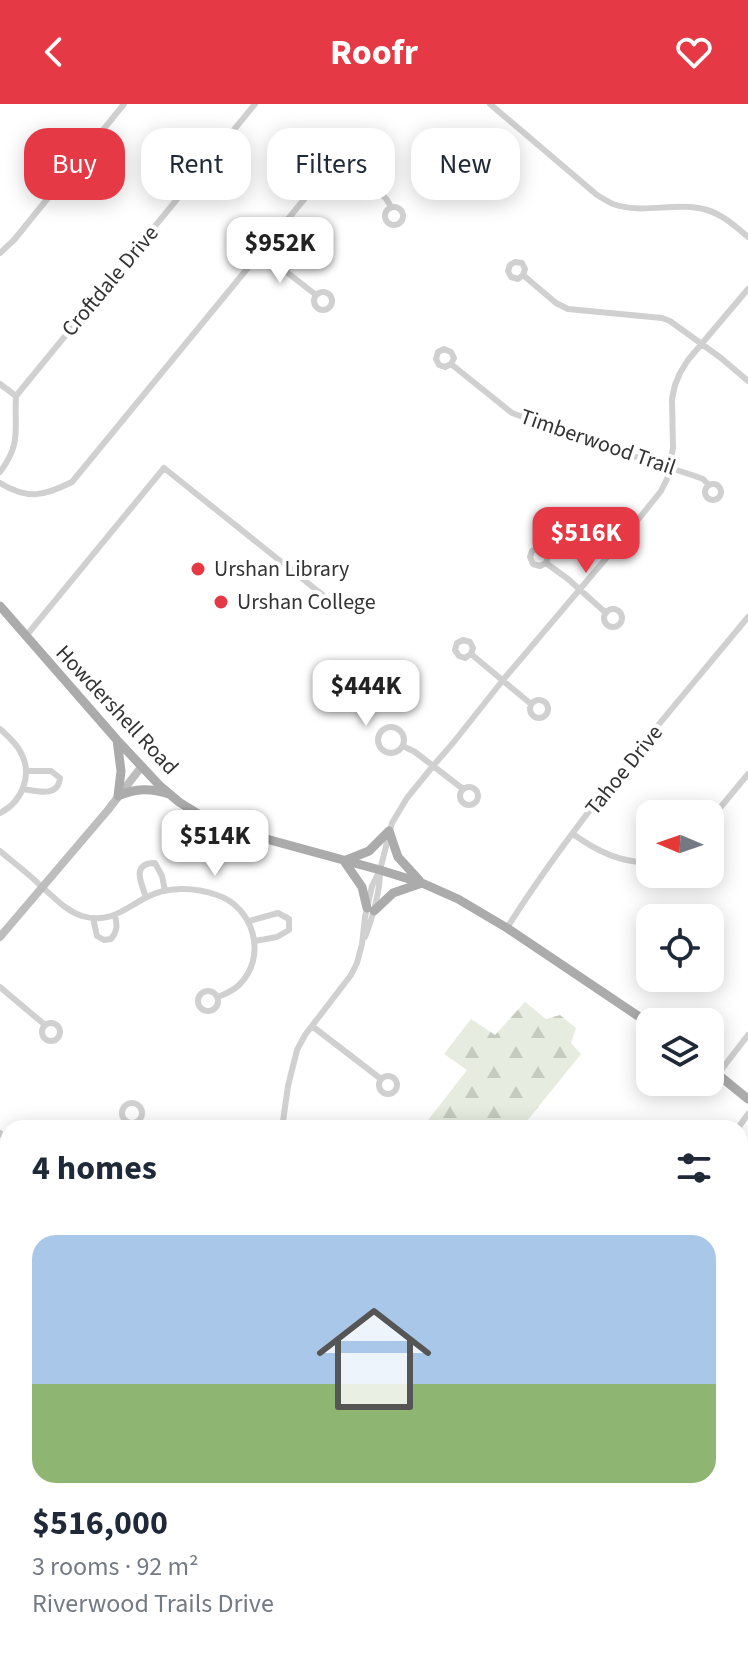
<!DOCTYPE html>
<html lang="en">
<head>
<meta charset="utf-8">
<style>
	:root { --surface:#fff; --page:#f2f2f3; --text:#1f2937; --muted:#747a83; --accent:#e63946 }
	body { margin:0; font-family:"Source Sans 3",sans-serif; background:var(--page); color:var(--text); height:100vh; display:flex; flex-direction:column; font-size:30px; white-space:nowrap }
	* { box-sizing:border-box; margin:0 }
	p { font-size:26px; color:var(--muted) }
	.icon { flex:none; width:44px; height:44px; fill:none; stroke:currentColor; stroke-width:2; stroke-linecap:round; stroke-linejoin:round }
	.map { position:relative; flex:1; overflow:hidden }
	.panel { position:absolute; left:0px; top:1016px; width:748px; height:536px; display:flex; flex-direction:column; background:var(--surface); border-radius:24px 24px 0 0; box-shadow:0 4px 20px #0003 }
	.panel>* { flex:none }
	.banner { position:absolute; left:24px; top:24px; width:700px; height:72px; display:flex; gap:16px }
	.needle { width:52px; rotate:272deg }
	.tools { position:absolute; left:636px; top:696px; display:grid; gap:16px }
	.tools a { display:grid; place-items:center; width:88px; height:88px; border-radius:16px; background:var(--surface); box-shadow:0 4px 20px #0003; font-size:40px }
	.price { position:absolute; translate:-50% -68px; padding:0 18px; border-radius:16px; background:#fff; color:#222; font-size:26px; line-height:52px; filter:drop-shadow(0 2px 4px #0008) }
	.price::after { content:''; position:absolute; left:50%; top:48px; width:24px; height:18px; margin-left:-12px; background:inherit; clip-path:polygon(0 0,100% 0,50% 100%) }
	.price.on { background:var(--accent); color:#fff }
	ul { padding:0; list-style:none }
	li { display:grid; align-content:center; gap:16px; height:424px; padding:0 32px }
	li span { display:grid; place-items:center; height:248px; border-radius:24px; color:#555 }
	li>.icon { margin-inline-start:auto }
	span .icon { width:144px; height:144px; fill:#fffc; stroke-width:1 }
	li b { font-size:34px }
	h2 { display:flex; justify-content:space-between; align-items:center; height:96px; padding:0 32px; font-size:34px }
	.tag { padding:0 28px; border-radius:24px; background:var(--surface); box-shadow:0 4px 20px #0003; font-size:28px; line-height:72px }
	.tag.on { background:var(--accent); color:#fff }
	header { display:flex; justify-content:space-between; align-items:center; height:104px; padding:0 32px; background:var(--accent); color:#fff; font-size:36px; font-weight:700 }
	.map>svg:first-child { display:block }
	.green { fill:url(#green-dots) }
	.forest { fill:url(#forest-firs) }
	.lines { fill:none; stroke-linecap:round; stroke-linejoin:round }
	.street { stroke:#d0d0d0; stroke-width:6 }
	.secondary { stroke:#bdbdbd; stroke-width:8 }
	.primary { stroke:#ababab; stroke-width:9 }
	.poi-dot { fill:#e63946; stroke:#fff; stroke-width:3 }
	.labels { text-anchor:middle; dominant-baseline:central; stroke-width:8; stroke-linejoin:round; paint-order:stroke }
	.street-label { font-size:22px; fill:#333; stroke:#fff }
	.poi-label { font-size:22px; fill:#333; stroke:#fff; text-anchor:start }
</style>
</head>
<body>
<header><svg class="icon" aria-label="back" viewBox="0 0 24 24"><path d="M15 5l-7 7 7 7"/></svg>Roofr<svg class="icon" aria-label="heart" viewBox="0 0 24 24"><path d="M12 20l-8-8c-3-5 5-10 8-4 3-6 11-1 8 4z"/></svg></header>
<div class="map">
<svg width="748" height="1552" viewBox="0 0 748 1552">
	<defs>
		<pattern id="green-dots" width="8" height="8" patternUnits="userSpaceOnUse" patternTransform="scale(2)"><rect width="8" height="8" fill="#e6ecdf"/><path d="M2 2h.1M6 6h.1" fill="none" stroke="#c6cbc0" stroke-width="1.8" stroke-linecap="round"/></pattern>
		<pattern id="forest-firs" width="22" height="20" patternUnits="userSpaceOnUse" patternTransform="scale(2)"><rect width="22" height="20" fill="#e6ecdf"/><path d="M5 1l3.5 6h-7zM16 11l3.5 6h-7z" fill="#c6cbc0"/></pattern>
	</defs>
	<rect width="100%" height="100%" fill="#fff"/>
	<path class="green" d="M304,1544L558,1548L563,1552H306Z"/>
	<path class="forest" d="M525,898L546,915L560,911L576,924L571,939L581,950L522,1023L422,1024L467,966L444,950L471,915L495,931Z"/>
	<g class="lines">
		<path class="street" d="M490,0L597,91C602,94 608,98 613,100C643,111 676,97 707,106C723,111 735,122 748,133
			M385 112a9 9 0 1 1 18 0a9 9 0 1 1-18 0Z
			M261,148L316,191
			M0,149L14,136L124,0
			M523,171L518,175L511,173L508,167L510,161L515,158L522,159L525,165L523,171L556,199L568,205L662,214L670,217L721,254L748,277
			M314 197a9 9 0 1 1 18 0a9 9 0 1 1-18 0Z
			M451,260L454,254L451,248L444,245L438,248L436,255L439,261L445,263L451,260L512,309L630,351L695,372L703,375L709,381
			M0,280L16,292
			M0,368C22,339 14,325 16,292L255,0
			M0,379C28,396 44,392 72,378L306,93C313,87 320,81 328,78C351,70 381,81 391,103
			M705 388a8 8 0 1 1 16 0a8 8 0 1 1-16 0Z
			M546,459L548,452L545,446L538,444L532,447L530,453L533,460L540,462L546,459L568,475L606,509
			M604 514a9 9 0 1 1 18 0a9 9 0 1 1-18 0Z
			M26,532L164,364L334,500
			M471,550L465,554L459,552L455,546L457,539L463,536L470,538L473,544L471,550L531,600
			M530 605a9 9 0 1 1 18 0a9 9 0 1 1-18 0Z
			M378 636a13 13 0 1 1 26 0a13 13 0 1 1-26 0Z
			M0,625C8,632 17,640 21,649C33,671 22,698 0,709
			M403,642L415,648L463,685
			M460 692a9 9 0 1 1 18 0a9 9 0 1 1-18 0Z
			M23,685C37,687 58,694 60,674L51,667H26
			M710,716L748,670
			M573,730C595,746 621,760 650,758
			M0,747C14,759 29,770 42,783C55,794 66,807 82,812C109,820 123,806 145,794C167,782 194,783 217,791C254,803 268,853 239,881C233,887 225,890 218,893
			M146,793C141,779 131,759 155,759L162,772L165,787
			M93,814L97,832L104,836L111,835C118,827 117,821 115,811
			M249,817L278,809L289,815V826L277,833L255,837
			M507,824C577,713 665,614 748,513
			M365,833C373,812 380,790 380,767
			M0,883L45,921
			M198 897a10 10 0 1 1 20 0a10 10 0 1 1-20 0Z
			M42 928a9 9 0 1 1 18 0a9 9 0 1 1-18 0Z
			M312,922L381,975
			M718,970L748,931
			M379 981a9 9 0 1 1 18 0a9 9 0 1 1-18 0Z
			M122 1009a10 10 0 1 1 20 0a10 10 0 1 1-20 0Z
			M282,1024L288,982L297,946L305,931L351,871L357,859L362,840L365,813L372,782L380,766L392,719L407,694L433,662L453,639L503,576L625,432L661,387L667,375L673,344L672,295L675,281L680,269L688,256L748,185
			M738,1024L748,1010
			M0,1029L8,1036
			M0,1173C8,1192 10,1208 0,1227
			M740,1283L748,1272
			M5,1466L8,1467
			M740,1518L748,1509
			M131,1544L137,1547L140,1552
			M196,1544L204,1552
			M56,1552L62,1544
			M120,1552L123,1547L129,1544
			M712,1552L718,1544"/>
		<path class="secondary" d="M0,833L108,706L142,662"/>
		<path class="primary" d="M0,502L117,636L160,682L179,698L208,716L237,727L380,766L422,779L458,795L507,824L650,920
			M117,636L121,667L118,692
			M118,692C136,684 150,684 169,690
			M389,727L398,753L419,776
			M344,757L369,747L389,727
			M344,757L362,783L367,804
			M374,807L393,789L422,779
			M710,964L748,995"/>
	</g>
	<g class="poi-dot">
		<circle cx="198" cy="465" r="8"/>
		<circle cx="221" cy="498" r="8"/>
	</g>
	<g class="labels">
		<g class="street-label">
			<text transform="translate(110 177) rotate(-50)">Croftdale Drive</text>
			<text transform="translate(598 338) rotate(19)">Timberwood Trail</text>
			<text transform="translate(117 606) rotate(47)">Howdershell Road</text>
			<text transform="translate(624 666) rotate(-51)">Tahoe Drive</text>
		</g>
		<g class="poi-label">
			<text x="214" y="465">Urshan Library</text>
			<text x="237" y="498">Urshan College</text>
		</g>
	</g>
</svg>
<div class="tools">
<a><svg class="needle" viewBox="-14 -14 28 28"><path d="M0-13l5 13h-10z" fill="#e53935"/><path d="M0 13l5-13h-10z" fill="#747a83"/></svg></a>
<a><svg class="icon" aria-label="locate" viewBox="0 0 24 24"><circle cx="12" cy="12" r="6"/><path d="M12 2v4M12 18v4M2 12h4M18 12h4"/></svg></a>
<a><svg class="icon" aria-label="layers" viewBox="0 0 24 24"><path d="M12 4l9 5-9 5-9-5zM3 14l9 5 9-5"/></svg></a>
</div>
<b class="price" style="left:280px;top:181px">$952K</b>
<b class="price on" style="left:586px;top:471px">$516K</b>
<b class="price" style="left:366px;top:624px">$444K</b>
<b class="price" style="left:215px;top:774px">$514K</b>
<div class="banner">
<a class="tag on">Buy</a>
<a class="tag">Rent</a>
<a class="tag">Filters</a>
<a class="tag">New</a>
</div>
<section class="panel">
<h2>4 homes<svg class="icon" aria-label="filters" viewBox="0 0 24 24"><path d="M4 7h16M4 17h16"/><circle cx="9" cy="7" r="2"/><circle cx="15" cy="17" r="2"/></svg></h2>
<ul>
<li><span style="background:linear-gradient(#a9c7e8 60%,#8fb573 0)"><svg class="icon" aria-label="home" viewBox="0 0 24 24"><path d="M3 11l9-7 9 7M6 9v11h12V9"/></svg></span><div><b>$516,000</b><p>3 rooms · 92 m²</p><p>Riverwood Trails Drive</p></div></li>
</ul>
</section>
</div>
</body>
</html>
